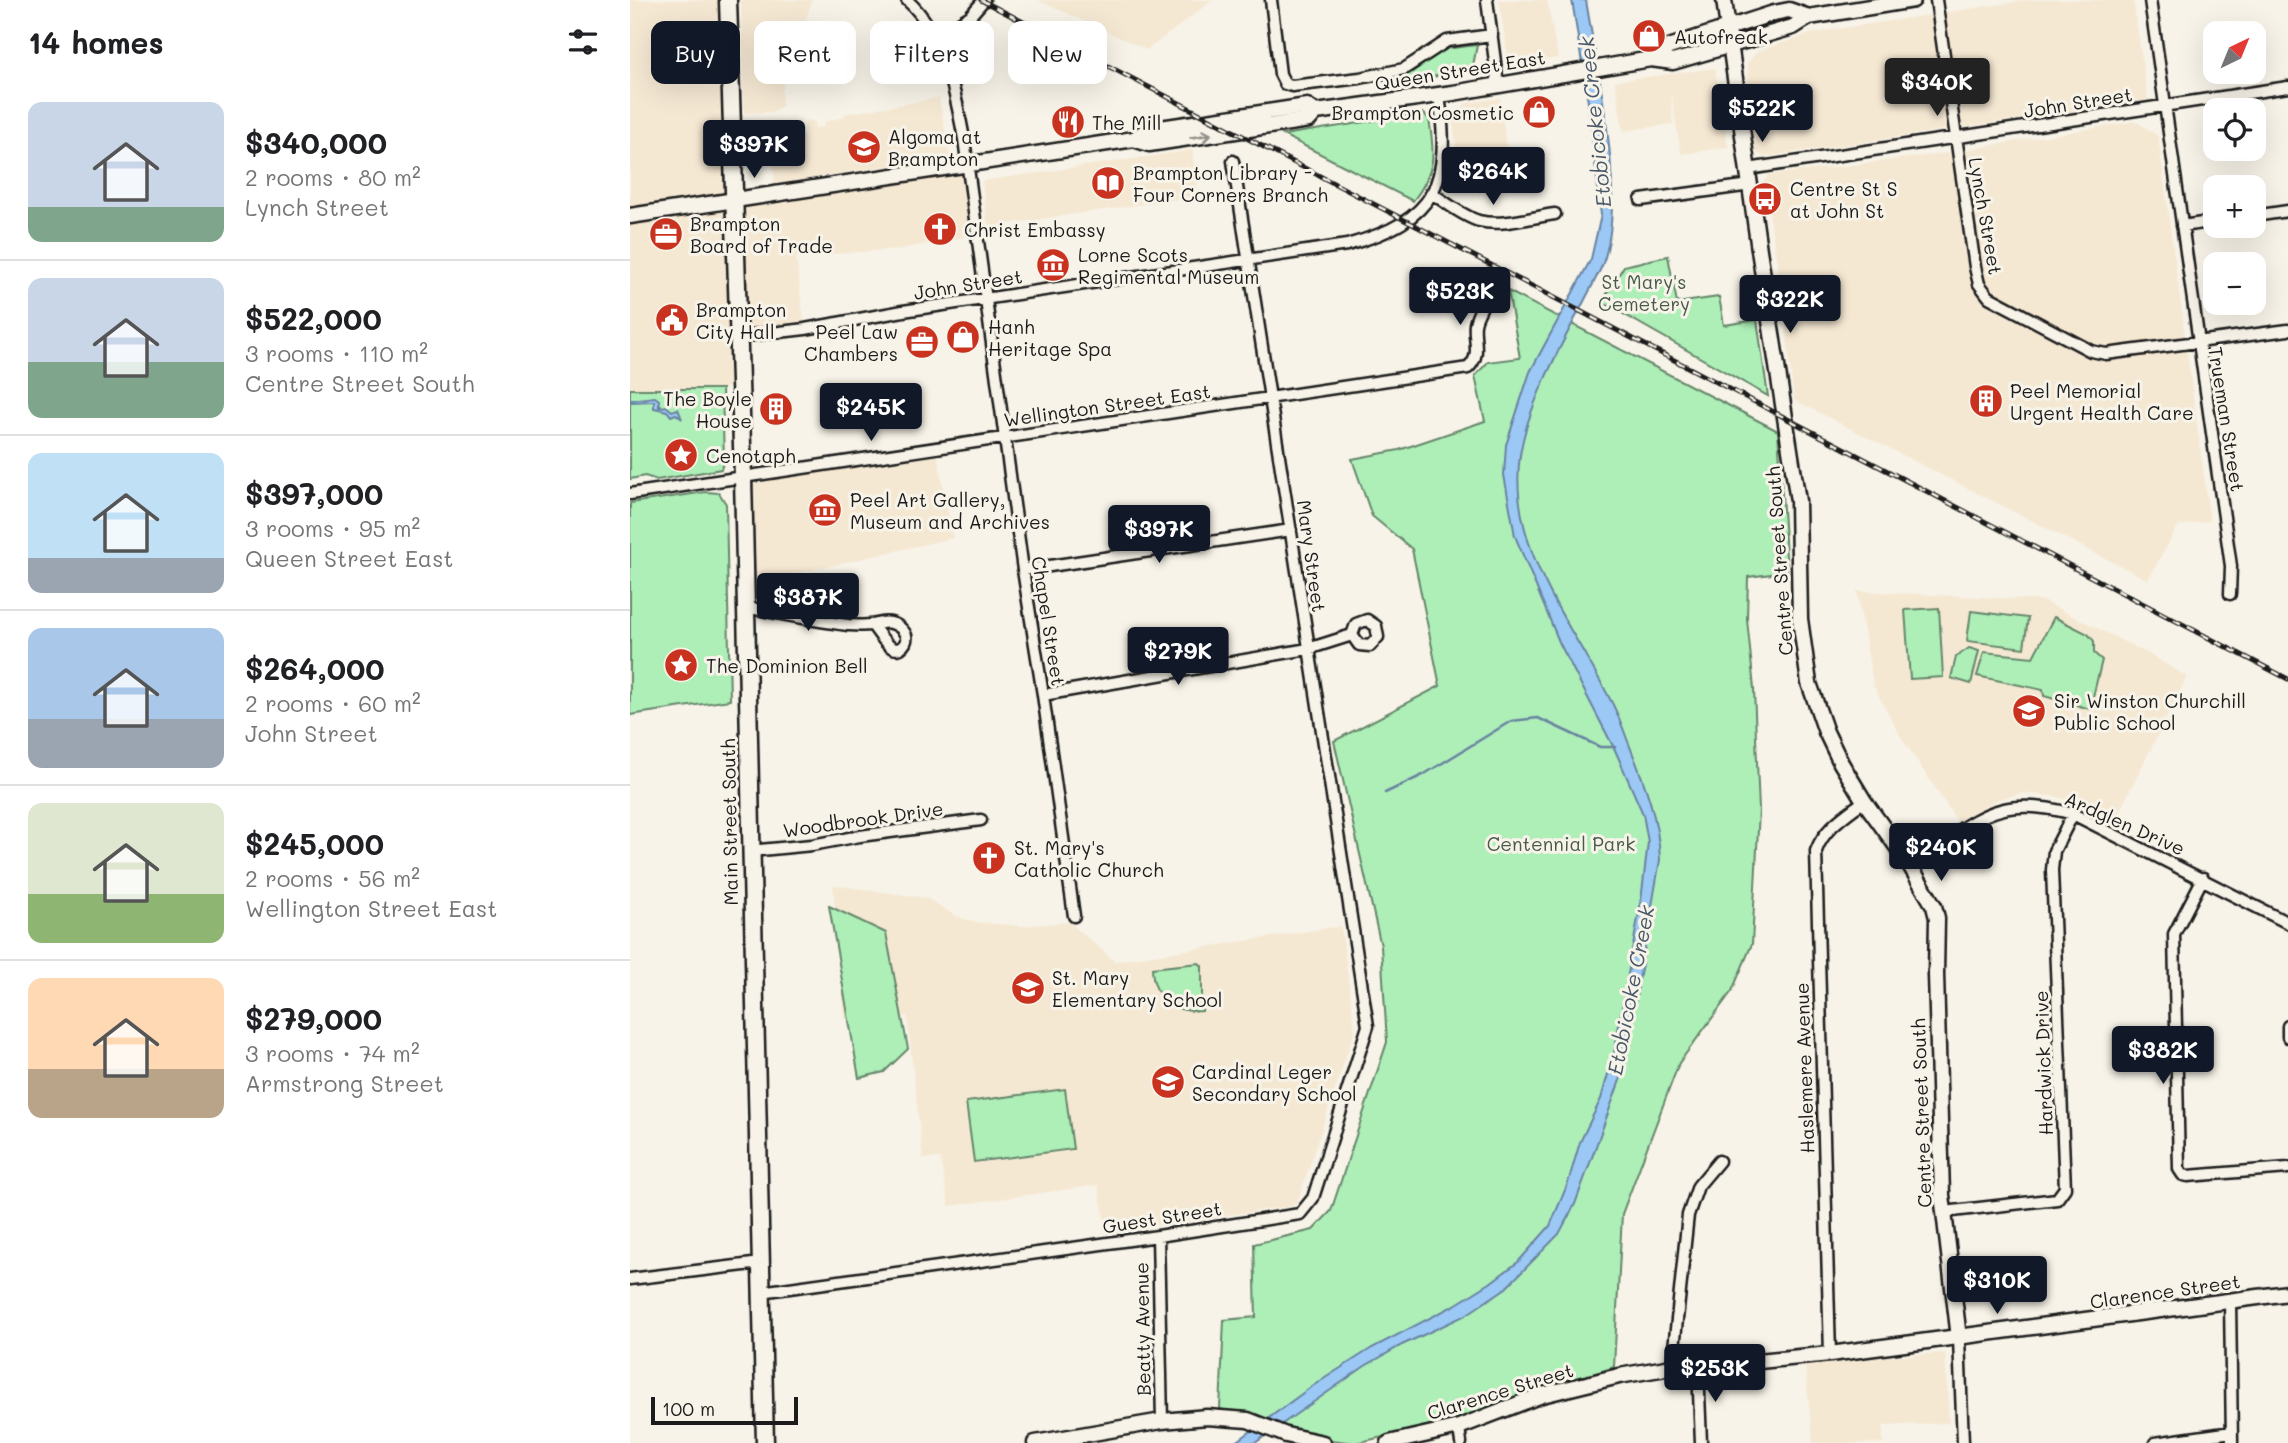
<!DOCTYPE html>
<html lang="en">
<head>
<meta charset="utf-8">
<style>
	:root { --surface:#fff; --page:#f2f2f2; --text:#202124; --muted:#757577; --line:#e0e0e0; --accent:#111827 }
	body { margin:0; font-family:Mali,sans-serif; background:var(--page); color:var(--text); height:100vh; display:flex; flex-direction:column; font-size:26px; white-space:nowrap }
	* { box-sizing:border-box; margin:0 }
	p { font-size:23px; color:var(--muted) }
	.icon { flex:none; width:38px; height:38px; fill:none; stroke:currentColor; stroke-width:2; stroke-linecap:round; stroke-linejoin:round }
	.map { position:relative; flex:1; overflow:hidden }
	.side { display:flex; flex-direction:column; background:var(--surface); width:630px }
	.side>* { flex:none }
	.banner { position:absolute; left:21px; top:21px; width:665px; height:63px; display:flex; gap:14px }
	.needle { width:46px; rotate:43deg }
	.controls { position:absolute; left:1573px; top:21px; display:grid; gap:14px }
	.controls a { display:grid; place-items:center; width:63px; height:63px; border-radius:14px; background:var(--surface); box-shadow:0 7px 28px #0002; font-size:35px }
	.scale { position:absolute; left:21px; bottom:18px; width:147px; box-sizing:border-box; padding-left:7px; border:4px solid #1c1c1c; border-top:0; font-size:19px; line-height:24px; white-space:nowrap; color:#1c1c1c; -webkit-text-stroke:5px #f7f3e8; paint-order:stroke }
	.price { position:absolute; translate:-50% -60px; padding:0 16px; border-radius:7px; background:var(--accent); color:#fff; font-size:23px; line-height:46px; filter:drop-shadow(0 2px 4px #0008) }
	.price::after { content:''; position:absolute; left:50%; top:42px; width:21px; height:16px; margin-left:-10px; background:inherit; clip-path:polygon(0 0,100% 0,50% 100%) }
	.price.active { background:#222; color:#fff }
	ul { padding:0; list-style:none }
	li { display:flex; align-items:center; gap:21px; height:175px; padding:0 28px }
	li+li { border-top:2px solid var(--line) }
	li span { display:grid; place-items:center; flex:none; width:196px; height:140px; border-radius:14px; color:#555 }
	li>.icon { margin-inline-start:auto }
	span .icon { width:84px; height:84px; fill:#fffc; stroke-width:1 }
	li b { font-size:30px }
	h2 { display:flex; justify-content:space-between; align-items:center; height:84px; padding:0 28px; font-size:30px }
	.chip { padding:0 24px; border-radius:14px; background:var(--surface); box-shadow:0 7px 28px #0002; font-size:24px; line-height:63px }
	.chip.active { background:var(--accent); color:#fff }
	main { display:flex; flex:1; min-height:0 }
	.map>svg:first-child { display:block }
	.built { fill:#f5e8d3 }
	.green { fill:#aeefb8; stroke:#65866a; stroke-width:2 }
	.water { fill:#9cc8f6; stroke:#69839f; stroke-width:2 }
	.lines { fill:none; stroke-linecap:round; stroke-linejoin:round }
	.stream { stroke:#69839f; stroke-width:2.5 }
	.street-casing { stroke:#1c1c1c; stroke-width:15 }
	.secondary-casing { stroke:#1c1c1c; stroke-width:19 }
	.primary-casing { stroke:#1c1c1c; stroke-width:21 }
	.street { stroke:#f7f3e8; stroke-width:10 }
	.secondary { stroke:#f7f3e8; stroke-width:14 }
	.primary { stroke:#f7f3e8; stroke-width:16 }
	.rail-casing { stroke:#1c1c1c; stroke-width:5 }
	.rail { stroke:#f7f3e8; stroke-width:2.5; stroke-dasharray:8; stroke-linecap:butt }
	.oneway { stroke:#94928c }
	.labels { text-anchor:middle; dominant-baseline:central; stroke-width:6; stroke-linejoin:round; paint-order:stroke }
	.poi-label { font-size:19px; fill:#1c1c1c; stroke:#f7f3e8; text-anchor:start }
	.street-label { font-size:19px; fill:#1c1c1c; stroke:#f7f3e8 }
	.park-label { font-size:19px; fill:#485b4b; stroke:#f7f3e8 }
	.water-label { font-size:21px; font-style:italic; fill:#495868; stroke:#f7f3e8 }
</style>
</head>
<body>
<main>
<section class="side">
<h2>14 homes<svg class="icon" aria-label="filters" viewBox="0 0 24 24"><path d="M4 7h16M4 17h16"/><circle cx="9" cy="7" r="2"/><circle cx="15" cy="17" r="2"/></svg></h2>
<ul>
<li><span style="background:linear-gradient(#c9d6e8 75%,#7fa58c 0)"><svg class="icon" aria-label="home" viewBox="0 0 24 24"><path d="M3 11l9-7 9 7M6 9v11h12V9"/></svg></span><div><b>$340,000</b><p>2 rooms · 80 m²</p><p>Lynch Street</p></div></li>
<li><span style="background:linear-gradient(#c9d6e8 60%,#7fa58c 0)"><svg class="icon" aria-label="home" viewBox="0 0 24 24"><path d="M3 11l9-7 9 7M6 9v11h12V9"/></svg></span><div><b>$522,000</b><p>3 rooms · 110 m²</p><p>Centre Street South</p></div></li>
<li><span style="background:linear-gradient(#bfe0f5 75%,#9aa5b1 0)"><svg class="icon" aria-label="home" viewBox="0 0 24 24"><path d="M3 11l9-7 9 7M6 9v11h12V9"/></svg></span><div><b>$397,000</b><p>3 rooms · 95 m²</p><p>Queen Street East</p></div></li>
<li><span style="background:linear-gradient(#a9c7e8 65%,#9aa5b1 0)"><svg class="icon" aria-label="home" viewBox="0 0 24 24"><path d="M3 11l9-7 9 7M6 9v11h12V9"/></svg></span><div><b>$264,000</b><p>2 rooms · 60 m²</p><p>John Street</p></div></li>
<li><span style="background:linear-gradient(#dfe7d0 65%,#8fb573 0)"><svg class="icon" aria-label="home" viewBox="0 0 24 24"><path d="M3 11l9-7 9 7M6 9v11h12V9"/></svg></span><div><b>$245,000</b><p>2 rooms · 56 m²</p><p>Wellington Street East</p></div></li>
<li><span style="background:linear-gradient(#ffd9b3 65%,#b9a48a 0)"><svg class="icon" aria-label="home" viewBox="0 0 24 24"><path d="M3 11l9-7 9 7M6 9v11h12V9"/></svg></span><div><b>$279,000</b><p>3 rooms · 74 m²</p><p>Armstrong Street</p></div></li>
</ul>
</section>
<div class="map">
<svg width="1658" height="1443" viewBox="0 0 1658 1443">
	<rect width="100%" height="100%" fill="#f7f3e8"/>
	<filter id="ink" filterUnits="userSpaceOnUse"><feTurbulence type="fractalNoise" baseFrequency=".0143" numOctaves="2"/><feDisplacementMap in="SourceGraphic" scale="14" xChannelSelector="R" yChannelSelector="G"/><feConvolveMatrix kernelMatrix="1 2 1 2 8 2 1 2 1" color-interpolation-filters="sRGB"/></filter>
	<g filter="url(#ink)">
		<path class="built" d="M0,0H98L103,200L337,165L347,235L270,249L166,257L175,329L107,337L109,388L0,389Z
			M111,0H182L164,58L152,60L154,89H152V106L143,112L114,113Z
			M408,0H583L517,50Z
			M869,0H917L928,58L879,64Z
			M1398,0H1503L1518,100L1134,157L1123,151L1117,65L1118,62L1128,51L1180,34L1206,29Z
			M1085,68L1098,147L1051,154L1041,92L1043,124L993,131L985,81Z
			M309,98L320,156L145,184L143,167L153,152L172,135H175V121H184L185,128L194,127V122L214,117V114Z
			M870,98L880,175L820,185L826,146L823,121L836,103Z
			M1506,121L1528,136L1580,521L1548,526L1518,580L1164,400L1152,295L1134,181L1139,175L1310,154Z
			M562,150L569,196L358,227L352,181Z
			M306,448L323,538L115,585L113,477Z
			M1227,591L1411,600L1523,656L1557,677L1484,822L1452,805L1428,797L1393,793L1369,799L1327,821L1271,737L1243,685Z
			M203,885L297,898L326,916L345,922L392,926L439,922L485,961L711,926L725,1030L667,1203L662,1206L477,1233L468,1185L319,1206L310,1158L293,1159L277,1016L215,1019Z
			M1315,1353L1319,1423L1253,1426V1443H1183L1175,1367L1249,1357Z"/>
		<path class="green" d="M847,45L842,71L773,81L772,76L779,74L815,49Z
			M793,113L799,119C805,154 806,172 783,201L653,135Z
			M1038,256L1047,303L1089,297L1094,325L1127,320L1138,396L972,302L994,266Z
			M878,291L1148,431L1157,572L1118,577L1117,619L1124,689L1129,810L1122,944L1102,991L1049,1063L992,1214L984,1367L813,1424L725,1443L676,1437L626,1418L590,1409L594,1320L626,1317L624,1244L683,1230L701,1211L757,1042L751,946L704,741L810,686L782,549L742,516L722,459L769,450L855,421L845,376L858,362L890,358Z
			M0,389H92L94,461L91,469L27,480L15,476L0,479Z
			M76,492L89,493L96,504L100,700L0,715V503Z
			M1309,608L1313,677L1280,679L1275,610Z
			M1341,611L1398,618L1394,648L1337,641Z
			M1424,617L1458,634L1464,641V653L1472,660L1460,709L1414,696L1413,690L1347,676L1354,652L1403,657Z
			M1339,648L1349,651L1341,684L1321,678L1326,657Z
			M199,906L256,933L278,1049L254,1072L229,1078Z
			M569,963L572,966V1011C543,1013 523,998 522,968Z
			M435,1089L443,1149L344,1162L336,1102Z"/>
		<path class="water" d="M942,0H956C967,72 998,199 972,266C945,322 899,395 890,455C877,548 941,623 980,699C988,713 993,729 999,744C1014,782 1029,819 1030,860L993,1072L945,1204L929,1234L876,1288L836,1315L772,1345L735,1366L625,1443H605L681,1387L742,1348L825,1305L860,1283L888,1262L920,1226L938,1183L950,1142L971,1099L984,1053L1011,901L1018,842L1013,814L985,750L930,644L885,536L874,475L876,445L900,372L961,259L971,215L958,102Z
			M25,397L29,400V409L30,404L32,407L36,406L42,411L48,409L52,419L46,414L41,416L37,411L24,408V401L0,402V400Z"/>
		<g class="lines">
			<path class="stream" d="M755,793L793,775L881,721L908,718L970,747H985"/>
			<g class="street-casing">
				<path id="street" d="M277,0C315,35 325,90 334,139L393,570L413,695L444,916
					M641,0L650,74L655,84L662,86L730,78L774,69L817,41L862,35
					M857,0L868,85
					M1306,0L1345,267L1349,284L1359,297L1461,351L1476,354L1658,330
					M1520,0L1601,566L1600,594
					M307,37L340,16L354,0
					M1118,169L1658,87
					M801,193C816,202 832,216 849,221C872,227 902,217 925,214
					M1011,200L1121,185
					M1624,216L1658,211
					M1552,226L1586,221
					M107,337L175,329L273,311L717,245C808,220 821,183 809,95
					M0,494L838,368C852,355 843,340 845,324C846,317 851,309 854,302
					M393,570L661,530
					M116,607C150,614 184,621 218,625C225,625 233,626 240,625C248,625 253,621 261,623C269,625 280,634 275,643C264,661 248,632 243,626
					M737,620L746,626L748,637L740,646L729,645L722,635L726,624Z
					M413,695L678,649L722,635
					M120,851L182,845L230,836L351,820
					M1278,862C1344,826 1360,791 1443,814L1658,923
					M1573,878L1544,934L1549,1169L1553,1175L1558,1176L1658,1168
					M1658,1026V1037
					M1314,1212L1427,1199L1435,1188L1422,870L1424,851L1443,814
					M528,1236L532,1421
					M0,1279L131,1263
					M131,1292L528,1236L670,1214L683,1198L738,1026L603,161
					M1600,1301L1602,1443
					M1329,1338L1333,1443
					M1200,1354L1186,851C1194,828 1216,815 1234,801
					M1042,1367L1058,1215L1068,1186L1089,1161
					M1068,1367L1071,1443
					M829,1427L831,1443
					M1525,1443L1602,1432"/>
			</g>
			<g class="secondary-casing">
				<path id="secondary" d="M1094,0L1129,250L1168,501L1170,619L1179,683L1196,732L1211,763L1234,801L1278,862L1304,906L1307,918L1306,974L1312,1195L1329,1338
					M1021,59L1039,47L1144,13L1159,10L1179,17
					M504,139L519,144L679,120L686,112
					M0,216L504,139L517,130L677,106L686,112L823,93L1021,59L1043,62L1163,27L1179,17L1283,0
					M405,1443L532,1421L577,1417L618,1420L656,1435L693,1443
					M759,1443L829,1427L912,1395L989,1376L1042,1367H1068L1200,1354L1658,1293"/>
			</g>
			<g class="primary-casing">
				<path id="primary" d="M98,0L113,477L135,1443"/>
			</g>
			<use href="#street" class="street"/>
			<use href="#secondary" class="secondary"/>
			<use href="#primary" class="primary"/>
			<g class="rail-casing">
				<path id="rail" d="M351,0L1658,679"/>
			</g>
			<use href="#rail" class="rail"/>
		</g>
		<defs><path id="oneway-shaft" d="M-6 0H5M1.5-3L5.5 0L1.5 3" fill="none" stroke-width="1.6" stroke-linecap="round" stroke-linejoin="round" transform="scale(1.75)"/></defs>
		<use class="oneway" href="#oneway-shaft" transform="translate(571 136) rotate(-9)"/>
	</g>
	<defs>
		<g id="shop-disc" transform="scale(1.75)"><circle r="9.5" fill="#c8321e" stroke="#f7f3e8"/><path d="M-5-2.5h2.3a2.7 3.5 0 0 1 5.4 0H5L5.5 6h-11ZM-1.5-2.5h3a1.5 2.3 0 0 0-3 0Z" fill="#fff"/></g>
		<g id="restaurant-disc" transform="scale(1.75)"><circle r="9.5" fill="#c8321e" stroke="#f7f3e8"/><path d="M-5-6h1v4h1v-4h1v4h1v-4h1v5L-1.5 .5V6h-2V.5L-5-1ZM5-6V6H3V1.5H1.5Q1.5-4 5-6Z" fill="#fff"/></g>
		<g id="university-disc" transform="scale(1.75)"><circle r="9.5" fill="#c8321e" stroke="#f7f3e8"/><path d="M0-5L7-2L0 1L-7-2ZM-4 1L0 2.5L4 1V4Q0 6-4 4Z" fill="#fff"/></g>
		<g id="library-disc" transform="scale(1.75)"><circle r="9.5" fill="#c8321e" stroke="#f7f3e8"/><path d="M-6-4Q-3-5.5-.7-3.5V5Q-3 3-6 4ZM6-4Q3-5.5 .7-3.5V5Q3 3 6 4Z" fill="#fff"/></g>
		<g id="bus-disc" transform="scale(1.75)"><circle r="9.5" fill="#c8321e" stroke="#f7f3e8"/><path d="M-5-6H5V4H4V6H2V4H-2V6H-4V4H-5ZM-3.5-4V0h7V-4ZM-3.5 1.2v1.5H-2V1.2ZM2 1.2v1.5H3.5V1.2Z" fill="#fff"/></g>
		<g id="church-disc" transform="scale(1.75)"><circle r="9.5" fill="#c8321e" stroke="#f7f3e8"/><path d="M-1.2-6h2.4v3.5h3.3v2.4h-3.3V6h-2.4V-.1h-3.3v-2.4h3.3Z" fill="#fff"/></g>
		<g id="office-disc" transform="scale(1.75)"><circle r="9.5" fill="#c8321e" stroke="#f7f3e8"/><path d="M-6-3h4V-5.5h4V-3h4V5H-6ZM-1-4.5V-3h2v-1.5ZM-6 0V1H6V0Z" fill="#fff"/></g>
		<g id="museum-disc" transform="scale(1.75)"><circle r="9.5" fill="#c8321e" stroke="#f7f3e8"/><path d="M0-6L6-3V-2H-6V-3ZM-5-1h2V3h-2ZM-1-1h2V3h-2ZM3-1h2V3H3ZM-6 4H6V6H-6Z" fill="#fff"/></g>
		<g id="civic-disc" transform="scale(1.75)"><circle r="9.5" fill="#c8321e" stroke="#f7f3e8"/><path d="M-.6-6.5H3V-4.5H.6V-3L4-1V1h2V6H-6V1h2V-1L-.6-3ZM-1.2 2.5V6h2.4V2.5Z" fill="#fff"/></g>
		<g id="building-disc" transform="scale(1.75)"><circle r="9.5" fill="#c8321e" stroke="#f7f3e8"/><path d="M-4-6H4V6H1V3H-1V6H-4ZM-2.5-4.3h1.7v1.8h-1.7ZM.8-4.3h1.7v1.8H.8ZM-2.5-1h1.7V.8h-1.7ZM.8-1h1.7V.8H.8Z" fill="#fff"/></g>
		<g id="sight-disc" transform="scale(1.75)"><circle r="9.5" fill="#c8321e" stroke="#f7f3e8"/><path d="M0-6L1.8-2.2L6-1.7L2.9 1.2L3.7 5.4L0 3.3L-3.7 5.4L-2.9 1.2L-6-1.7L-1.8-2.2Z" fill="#fff"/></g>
		<g id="school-disc" transform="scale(1.75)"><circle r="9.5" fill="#c8321e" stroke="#f7f3e8"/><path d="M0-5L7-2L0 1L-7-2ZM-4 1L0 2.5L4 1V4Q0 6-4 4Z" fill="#fff"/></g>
	</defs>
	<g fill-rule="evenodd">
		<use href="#shop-disc" x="1019" y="36"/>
		<use href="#shop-disc" x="909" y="112"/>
		<use href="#restaurant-disc" x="438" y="122"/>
		<use href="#university-disc" x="234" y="147"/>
		<use href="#library-disc" x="478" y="183"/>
		<use href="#bus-disc" x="1135" y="199"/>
		<use href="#church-disc" x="310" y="229"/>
		<use href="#office-disc" x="36" y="234"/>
		<use href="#museum-disc" x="423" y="265"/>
		<use href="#civic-disc" x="42" y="320"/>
		<use href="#shop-disc" x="333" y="337"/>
		<use href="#office-disc" x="292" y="342"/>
		<use href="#building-disc" x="1356" y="401"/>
		<use href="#building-disc" x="146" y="409"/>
		<use href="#sight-disc" x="51" y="455"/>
		<use href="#museum-disc" x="195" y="510"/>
		<use href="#sight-disc" x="51" y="665"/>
		<use href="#school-disc" x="1399" y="711"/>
		<use href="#church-disc" x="359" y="858"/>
		<use href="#school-disc" x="398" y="988"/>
		<use href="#school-disc" x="538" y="1082"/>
	</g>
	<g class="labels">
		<g class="poi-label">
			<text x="1044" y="36">Autofreak</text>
			<text x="884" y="112" text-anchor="end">Brampton Cosmetic</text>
			<text x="462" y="122">The Mill</text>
			<text x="258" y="136">Algoma at<tspan x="258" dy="22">Brampton</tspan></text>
			<text x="503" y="172">Brampton Library -<tspan x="503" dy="22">Four Corners Branch</tspan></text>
			<text x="1160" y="188">Centre St S<tspan x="1160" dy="22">at John St</tspan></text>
			<text x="60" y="223">Brampton<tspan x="60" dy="22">Board of Trade</tspan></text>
			<text x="334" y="229">Christ Embassy</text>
			<text x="448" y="254">Lorne Scots<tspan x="448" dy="22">Regimental Museum</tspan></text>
			<text x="66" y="309">Brampton<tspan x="66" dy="22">City Hall</tspan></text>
			<text x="358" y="326">Hanh<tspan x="358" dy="22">Heritage Spa</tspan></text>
			<text x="268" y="331" text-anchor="end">Peel Law<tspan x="268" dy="22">Chambers</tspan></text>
			<text x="1380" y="390">Peel Memorial<tspan x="1380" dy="22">Urgent Health Care</tspan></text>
			<text x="122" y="398" text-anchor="end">The Boyle<tspan x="122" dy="22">House</tspan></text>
			<text x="76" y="455">Cenotaph</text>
			<text x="220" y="499">Peel Art Gallery,<tspan x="220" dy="22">Museum and Archives</tspan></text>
			<text x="76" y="665">The Dominion Bell</text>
			<text x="1424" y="700">Sir Winston Churchill<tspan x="1424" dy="22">Public School</tspan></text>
			<text x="384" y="847">St. Mary's<tspan x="384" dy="22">Catholic Church</tspan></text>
			<text x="422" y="977">St. Mary<tspan x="422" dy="22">Elementary School</tspan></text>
			<text x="562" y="1071">Cardinal Leger<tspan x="562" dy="22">Secondary School</tspan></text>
		</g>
		<g class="street-label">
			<text transform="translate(830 70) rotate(-9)">Queen Street East</text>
			<text transform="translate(1448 102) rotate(-9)">John Street</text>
			<text transform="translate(1356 216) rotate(80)">Lynch Street</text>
			<text transform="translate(338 284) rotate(-9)">John Street</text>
			<text transform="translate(477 405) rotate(-8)">Wellington Street East</text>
			<text transform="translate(1597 419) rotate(81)">Trueman Street</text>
			<text transform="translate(682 556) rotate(82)">Mary Street</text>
			<text transform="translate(1149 561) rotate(-94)">Centre Street South</text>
			<text transform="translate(419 621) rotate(81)">Chapel Street</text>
			<text transform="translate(233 819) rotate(-8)">Woodbrook Drive</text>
			<text transform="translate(99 822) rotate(-91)">Main Street South</text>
			<text transform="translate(1495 823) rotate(24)">Ardglen Drive</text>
			<text transform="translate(1413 1063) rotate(-92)">Hardwick Drive</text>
			<text transform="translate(1174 1068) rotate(-92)">Haslemere Avenue</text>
			<text transform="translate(1291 1113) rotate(-92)">Centre Street South</text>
			<text transform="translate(532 1217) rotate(-9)">Guest Street</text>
			<text transform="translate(1535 1291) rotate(-8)">Clarence Street</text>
			<text transform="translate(512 1329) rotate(-91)">Beatty Avenue</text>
			<text transform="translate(870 1391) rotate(-17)">Clarence Street</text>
		</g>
		<g class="park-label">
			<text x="1014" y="281">St Mary's<tspan x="1014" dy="22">Cemetery</tspan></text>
			<text x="931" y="843">Centennial Park</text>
		</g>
		<g class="water-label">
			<text transform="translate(964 122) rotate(-96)">Etobicoke Creek</text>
			<text transform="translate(1000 990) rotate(-79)">Etobicoke Creek</text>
		</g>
	</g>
</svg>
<div class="controls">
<a><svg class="needle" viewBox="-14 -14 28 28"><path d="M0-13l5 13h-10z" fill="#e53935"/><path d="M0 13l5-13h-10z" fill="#757577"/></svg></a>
<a><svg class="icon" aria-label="locate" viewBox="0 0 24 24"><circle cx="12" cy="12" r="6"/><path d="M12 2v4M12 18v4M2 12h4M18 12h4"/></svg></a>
<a>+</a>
<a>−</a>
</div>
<div class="scale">100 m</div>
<b class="price active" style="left:1307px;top:118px">$340K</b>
<b class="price" style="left:1132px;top:144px">$522K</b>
<b class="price" style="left:124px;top:180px">$397K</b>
<b class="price" style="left:863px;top:207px">$264K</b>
<b class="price" style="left:830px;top:327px">$523K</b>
<b class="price" style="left:1160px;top:335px">$322K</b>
<b class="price" style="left:241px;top:443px">$245K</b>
<b class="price" style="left:529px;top:565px">$397K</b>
<b class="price" style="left:178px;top:633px">$387K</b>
<b class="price" style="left:548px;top:687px">$279K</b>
<b class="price" style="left:1311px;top:883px">$240K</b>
<b class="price" style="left:1533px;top:1086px">$382K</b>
<b class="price" style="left:1367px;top:1316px">$310K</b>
<b class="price" style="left:1085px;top:1404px">$253K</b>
<div class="banner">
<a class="chip active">Buy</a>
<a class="chip">Rent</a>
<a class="chip">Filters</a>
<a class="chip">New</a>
</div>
</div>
</main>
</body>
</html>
